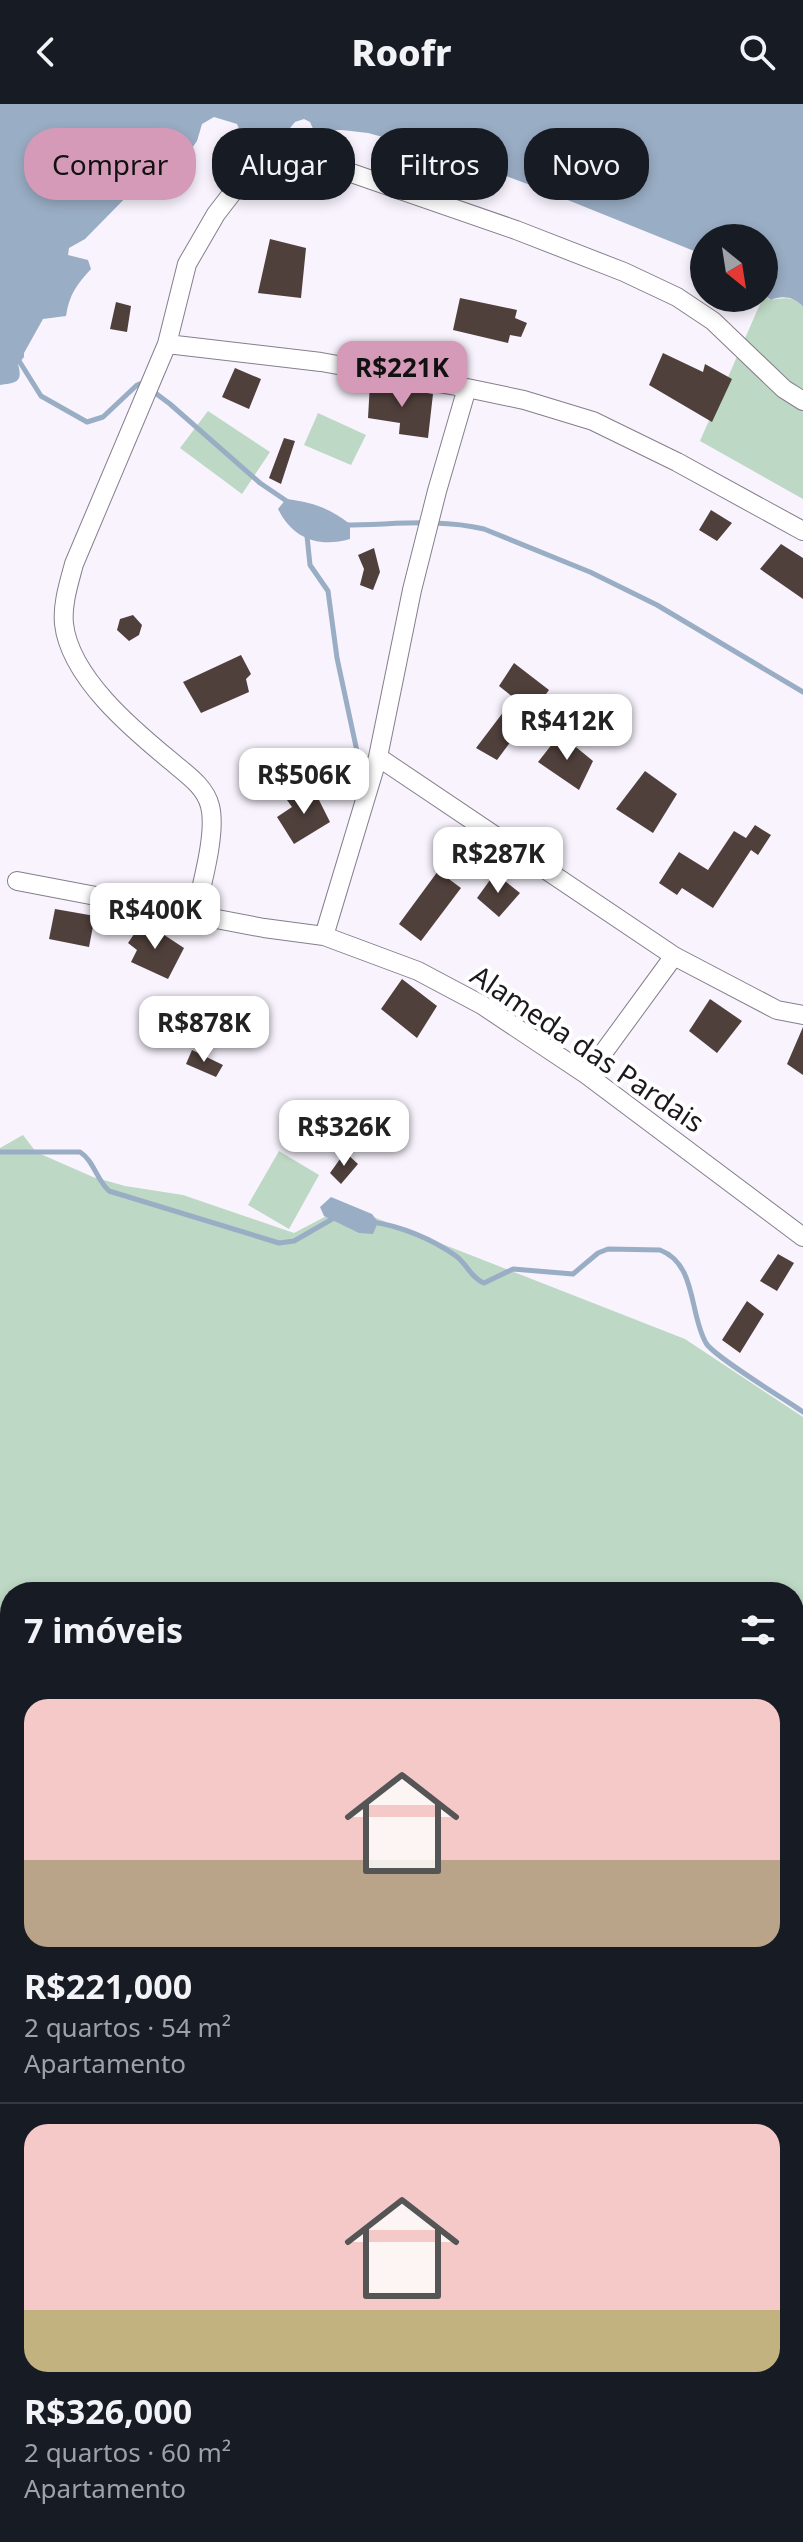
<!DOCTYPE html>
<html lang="pt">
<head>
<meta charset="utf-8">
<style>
	:root { --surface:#171b24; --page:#20242c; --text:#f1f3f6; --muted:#9ea1a6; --line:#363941; --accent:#d69ab9 }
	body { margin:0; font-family:"Noto Sans",sans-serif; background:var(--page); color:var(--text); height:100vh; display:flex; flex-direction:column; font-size:30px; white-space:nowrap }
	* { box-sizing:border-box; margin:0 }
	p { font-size:26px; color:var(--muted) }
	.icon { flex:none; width:44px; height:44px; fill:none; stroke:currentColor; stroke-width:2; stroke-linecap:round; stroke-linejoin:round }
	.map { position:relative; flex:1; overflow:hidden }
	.side { position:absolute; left:0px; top:1478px; width:804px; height:960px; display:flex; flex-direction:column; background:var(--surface); border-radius:32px 32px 0 0; box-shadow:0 4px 12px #0003 }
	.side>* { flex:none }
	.guide { position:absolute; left:24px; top:24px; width:756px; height:72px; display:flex; gap:16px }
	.needle { width:52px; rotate:150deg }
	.fabs { position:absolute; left:690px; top:120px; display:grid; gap:16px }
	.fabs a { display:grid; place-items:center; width:88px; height:88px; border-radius:50%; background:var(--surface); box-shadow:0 4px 12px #0003; font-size:40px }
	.price { position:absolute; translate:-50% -68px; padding:0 18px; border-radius:16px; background:#fff; color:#222; font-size:26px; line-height:52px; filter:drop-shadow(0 2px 4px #0008) }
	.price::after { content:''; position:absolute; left:50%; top:48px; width:24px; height:18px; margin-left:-12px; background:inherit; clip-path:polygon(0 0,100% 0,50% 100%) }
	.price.selected { background:var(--accent); color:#111 }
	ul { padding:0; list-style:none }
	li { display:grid; align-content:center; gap:16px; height:424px; padding:0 24px }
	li+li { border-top:2px solid var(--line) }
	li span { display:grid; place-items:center; height:248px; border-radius:24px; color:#555 }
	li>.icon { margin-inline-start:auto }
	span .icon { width:144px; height:144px; fill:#fffc; stroke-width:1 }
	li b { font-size:34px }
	h2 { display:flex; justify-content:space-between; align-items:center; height:96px; padding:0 24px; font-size:34px }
	.chip { padding:0 28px; border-radius:32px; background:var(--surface); box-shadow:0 4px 12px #0003; font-size:28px; line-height:72px }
	.chip.selected { background:var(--accent); color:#111 }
	header { display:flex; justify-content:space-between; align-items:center; height:104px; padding:0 24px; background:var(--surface); font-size:36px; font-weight:800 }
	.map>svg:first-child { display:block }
	.green { fill:#bdd8c4; fill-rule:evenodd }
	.water { fill:#99adc4 }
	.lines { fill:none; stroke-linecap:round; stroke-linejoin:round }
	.stream { stroke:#99adc4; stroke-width:5 }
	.building { fill:#50403c }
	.minor-casing { stroke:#857e8d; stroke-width:20 }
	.minor { stroke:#fff; stroke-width:18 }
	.labels { text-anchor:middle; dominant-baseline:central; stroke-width:8; stroke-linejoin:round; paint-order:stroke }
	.street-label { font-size:28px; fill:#1b181e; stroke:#fff }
</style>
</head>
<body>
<header><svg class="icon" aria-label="back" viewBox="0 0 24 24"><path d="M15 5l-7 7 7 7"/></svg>Roofr<svg class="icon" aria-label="search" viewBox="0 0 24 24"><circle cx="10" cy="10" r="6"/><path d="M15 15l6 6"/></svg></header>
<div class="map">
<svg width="803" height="2438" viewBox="0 0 803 2438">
	<rect width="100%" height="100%" fill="#f8f3fd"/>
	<path class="green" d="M764,191L770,196C782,194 794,191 803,203V395L700,337Z
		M208,307L270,348L242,390L180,344Z
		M318,309L366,331L351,361L304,341Z
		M23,1031L36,1048L93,1073L125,1082L183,1091L294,1129L334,1108L358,1107L685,1235L803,1313V2438H0V1044ZM10,1488H794V2428H10Z
		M279,1047L319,1071L289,1125L248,1101Z"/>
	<path class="water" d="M0,0H803V203C795,193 782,191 771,196L764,191V134H704V151L538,84L453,52L368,29L342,26L314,27L310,18L304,15L295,18L286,29L244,36L237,20L214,13L202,20L197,37L190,47L170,58L140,79L85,135L69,144L68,151L88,156L91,165C77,180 69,191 66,212L43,215L24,249V253L18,260C23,278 17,279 0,281Z
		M286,395C312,398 329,404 350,420V435C319,444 293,435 278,405Z
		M331,1093L372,1110L378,1118L373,1130L359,1129L324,1112L320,1103Z"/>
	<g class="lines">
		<path class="stream" d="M16,252L41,292L87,318L103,313L137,281L142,279L170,300L260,379L288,398
			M345,421C391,421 438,414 484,425L590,468L657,501L803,588
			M307,432L310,461L328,487L337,554L364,680
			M0,1048H80C94,1057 96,1075 109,1087L279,1139L294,1137L334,1114
			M372,1118C401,1122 432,1135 456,1152C467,1160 471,1174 484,1179L513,1165L573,1170L598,1149L608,1145L660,1146C697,1160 689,1210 706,1239C713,1252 786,1296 803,1308
			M0,2012L10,2011"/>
	</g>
	<path class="building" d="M270,135L306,144L301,194L258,189Z
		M460,194L517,206L515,214L527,219L521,233L510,231L508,239L453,226Z
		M116,198L131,202L127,228L110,225Z
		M663,249L703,268L705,260L732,275L712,318L649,281Z
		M235,264L261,275L249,305L222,293Z
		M370,279L433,290L428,334L399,330L400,319L368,314Z
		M284,334L295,337L281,380L269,374Z
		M711,406L732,419L717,437L699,426Z
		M781,440L803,454V495L760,465Z
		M374,444L380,468L373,486L360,481L364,465L358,451Z
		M133,511L142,521L139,531L129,537L117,526L120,515Z
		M241,551L251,570L246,575L249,588L201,609L183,578Z
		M514,559L549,586L497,656L476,644L514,594L499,582Z
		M560,630L593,657L579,686L538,658Z
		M645,667L677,690L653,729L616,705Z
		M313,684L330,718L294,740L277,713L292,703L287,696Z
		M755,721L771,731L758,751L751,746L713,804L682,784L677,791L659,779L679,748L708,766L734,727L746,734Z
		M438,767L461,784L421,837L399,820Z
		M495,769L520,789L499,813L477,794Z
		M55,805L95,812L89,843L49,835Z
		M143,817L184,844L168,875L131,858L137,846L128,839Z
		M402,875L437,902L417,934L381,905Z
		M710,895L742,917L717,949L689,927Z
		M803,923V971L787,960Z
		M192,946L223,961L216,973L186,960Z
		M345,1048L358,1060L341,1080L330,1069Z
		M778,1150L794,1159L777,1187L760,1177Z
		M747,1197L764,1210L740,1249L722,1236Z"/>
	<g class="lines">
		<g class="minor-casing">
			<path id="minor" d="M167,240L321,258L467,284L524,296L593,317L677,358L803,427
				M378,653L674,852L777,906L803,911
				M17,777L264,824L324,832L378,653L412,486L437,387L467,284
				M195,811C201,783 217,729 210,702C205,682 186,670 171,657C132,625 70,573 64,520C62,500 69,479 74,460L167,240L187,160L216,110L233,88L259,68L284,59L334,63L516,126L624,168L677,193L713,217L784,285L803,297
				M324,832L418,867L482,901L587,971L803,1133
				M587,971L674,852"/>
		</g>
		<use href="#minor" class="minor"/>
	</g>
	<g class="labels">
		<g class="street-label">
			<text transform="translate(588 944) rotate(34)">Alameda das Pardais</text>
		</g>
	</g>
</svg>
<div class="fabs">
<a><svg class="needle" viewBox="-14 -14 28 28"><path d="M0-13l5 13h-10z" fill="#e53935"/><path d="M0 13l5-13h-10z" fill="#9ea1a6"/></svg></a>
</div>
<b class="price selected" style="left:402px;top:305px">R$221K</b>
<b class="price" style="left:567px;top:658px">R$412K</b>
<b class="price" style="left:304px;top:712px">R$506K</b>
<b class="price" style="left:498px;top:791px">R$287K</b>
<b class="price" style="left:155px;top:847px">R$400K</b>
<b class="price" style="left:204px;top:960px">R$878K</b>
<b class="price" style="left:344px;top:1064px">R$326K</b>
<div class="guide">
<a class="chip selected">Comprar</a>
<a class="chip">Alugar</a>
<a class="chip">Filtros</a>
<a class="chip">Novo</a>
</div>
<section class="side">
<h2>7 imóveis<svg class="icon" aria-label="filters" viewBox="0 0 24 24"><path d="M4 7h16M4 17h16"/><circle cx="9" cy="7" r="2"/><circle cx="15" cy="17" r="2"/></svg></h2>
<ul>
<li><span style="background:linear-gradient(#f6c9c9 65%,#b9a48a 0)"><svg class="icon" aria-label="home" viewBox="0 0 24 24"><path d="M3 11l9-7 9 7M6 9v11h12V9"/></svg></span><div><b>R$221,000</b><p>2 quartos · 54 m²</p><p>Apartamento</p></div></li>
<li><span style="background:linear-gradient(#f6c9c9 75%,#c2b280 0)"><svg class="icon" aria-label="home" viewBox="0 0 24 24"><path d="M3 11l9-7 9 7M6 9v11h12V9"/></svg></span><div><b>R$326,000</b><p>2 quartos · 60 m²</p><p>Apartamento</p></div></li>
</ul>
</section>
</div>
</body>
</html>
